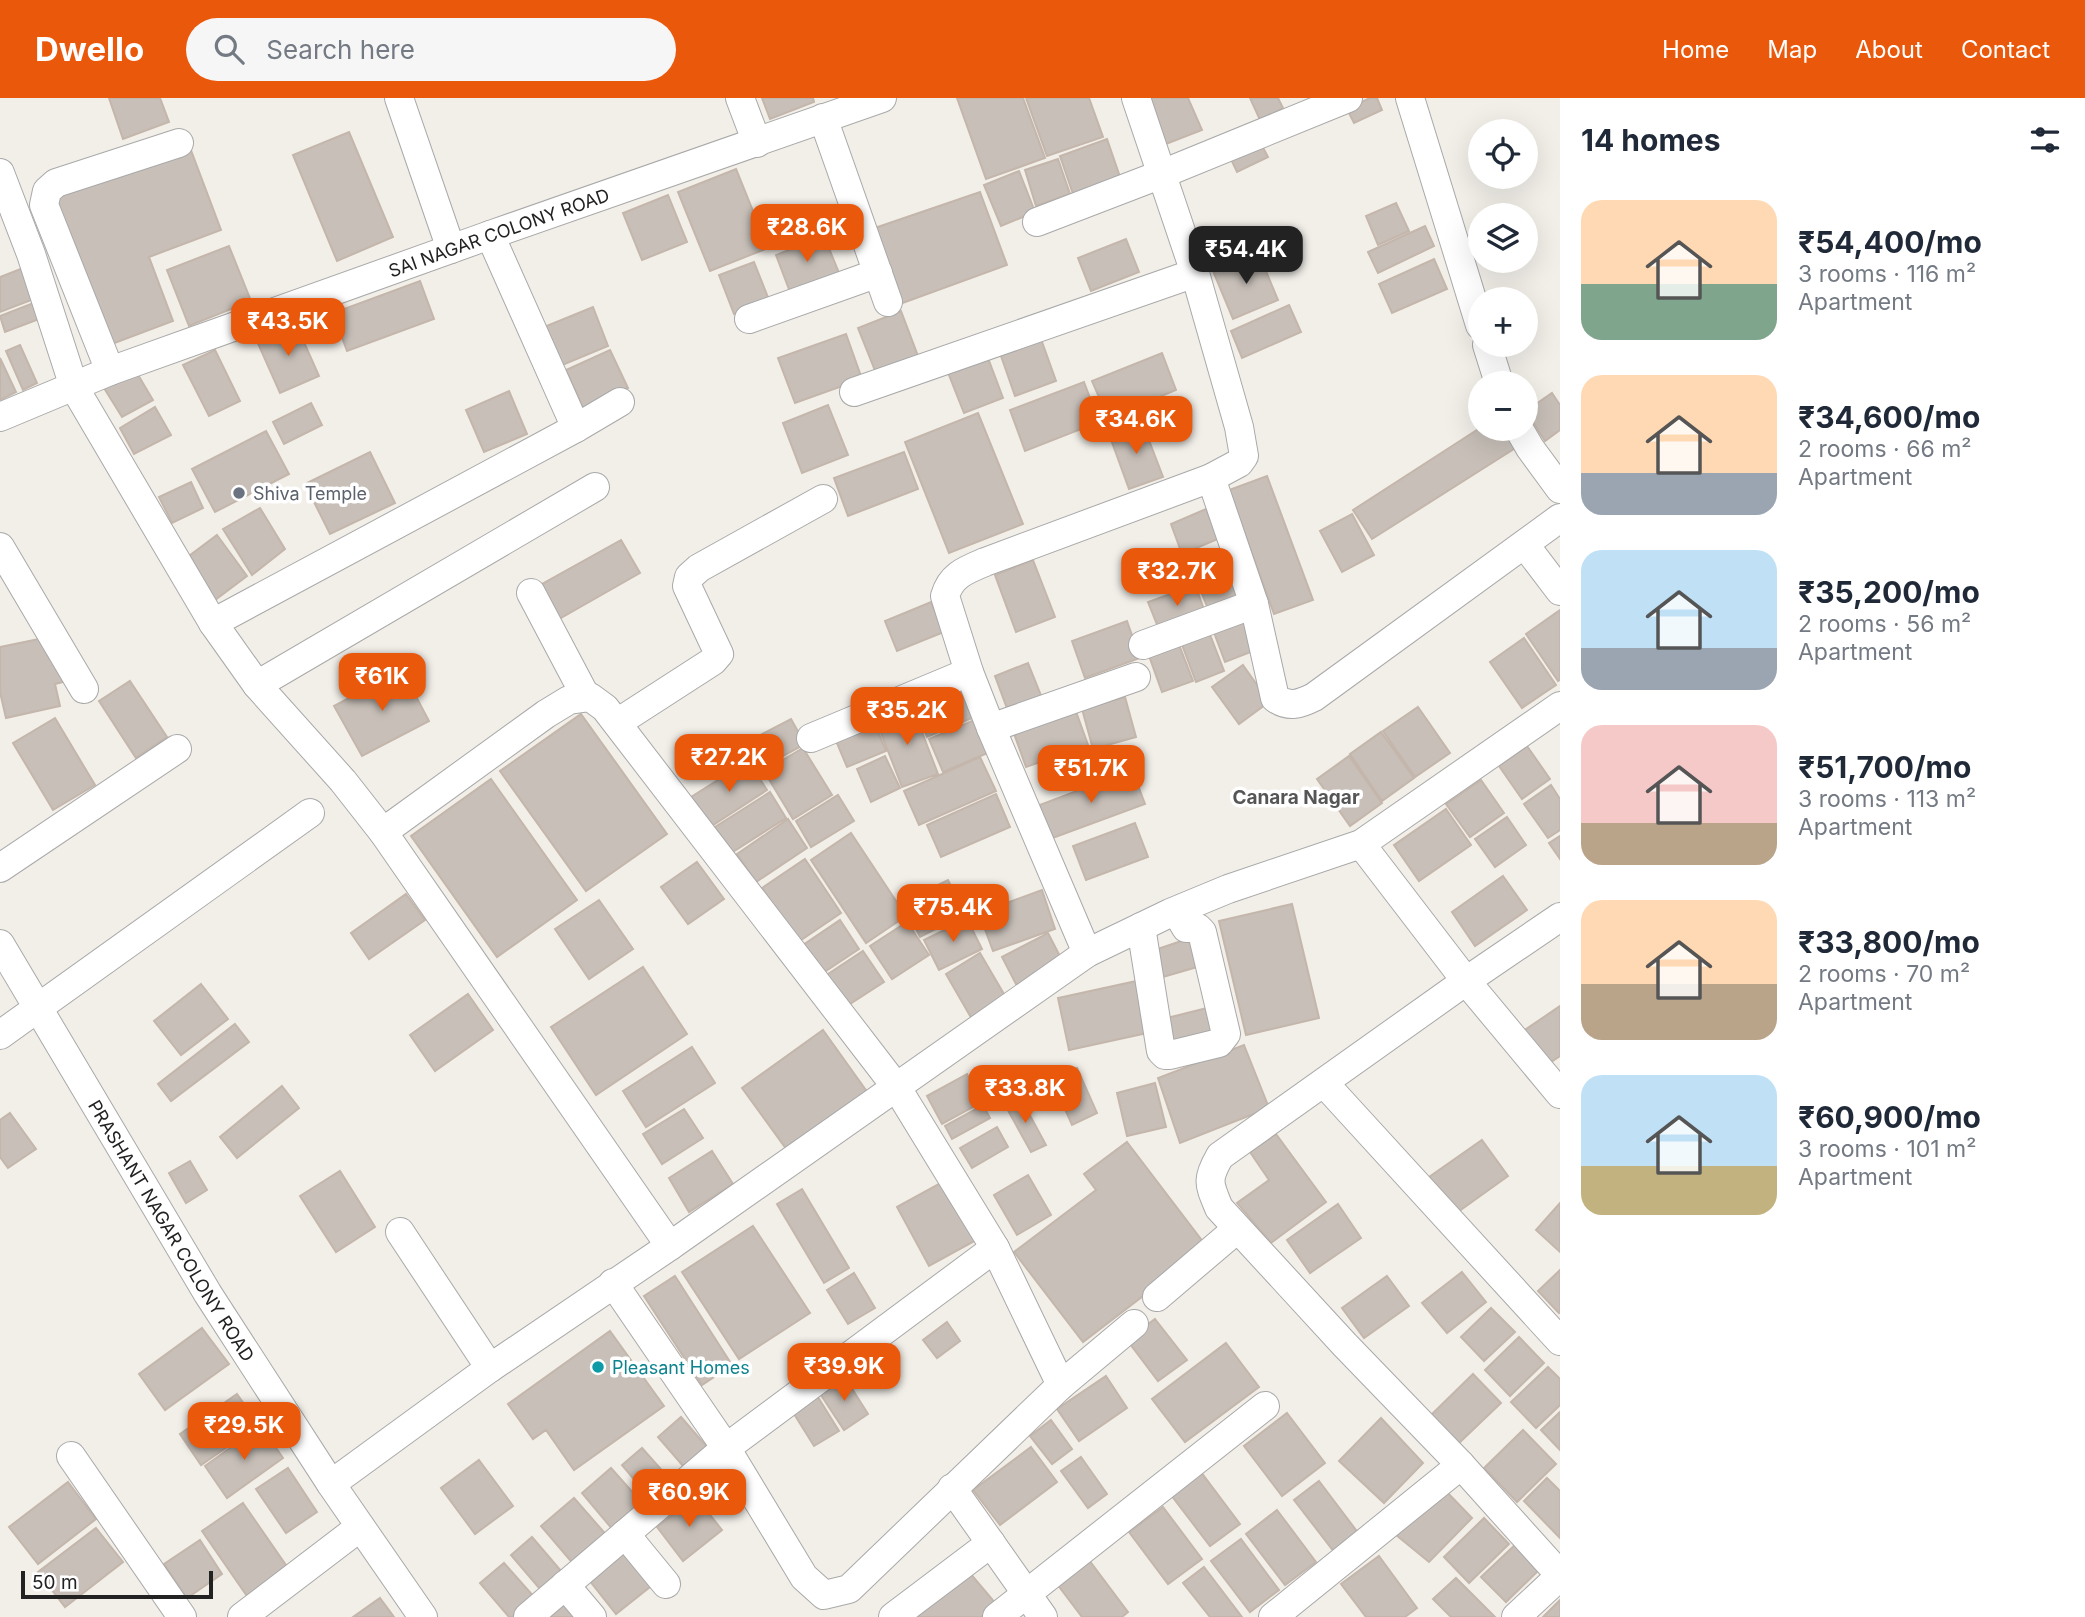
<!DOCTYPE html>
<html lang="en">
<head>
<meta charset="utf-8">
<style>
	:root { --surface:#fff; --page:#f6f6f7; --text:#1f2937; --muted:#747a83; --accent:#ea580c }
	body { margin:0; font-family:Inter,sans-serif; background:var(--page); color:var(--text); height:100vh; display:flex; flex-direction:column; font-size:26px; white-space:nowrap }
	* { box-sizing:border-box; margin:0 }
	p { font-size:23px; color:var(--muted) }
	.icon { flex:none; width:38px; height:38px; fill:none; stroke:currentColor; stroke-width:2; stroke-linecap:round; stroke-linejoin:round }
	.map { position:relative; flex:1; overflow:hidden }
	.panel { display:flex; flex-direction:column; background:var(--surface); width:525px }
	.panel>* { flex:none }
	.controls { position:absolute; left:1468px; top:21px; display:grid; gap:14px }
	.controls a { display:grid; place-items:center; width:70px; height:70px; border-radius:50%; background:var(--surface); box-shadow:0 7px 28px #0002; font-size:35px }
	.scale { position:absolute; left:21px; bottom:18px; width:192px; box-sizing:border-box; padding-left:7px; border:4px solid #222; border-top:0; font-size:19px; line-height:24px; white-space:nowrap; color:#222; -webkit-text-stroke:5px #fff; paint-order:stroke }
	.price { position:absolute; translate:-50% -60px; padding:0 16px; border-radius:14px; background:var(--accent); color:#fff; font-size:23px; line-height:46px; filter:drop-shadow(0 2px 4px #0008) }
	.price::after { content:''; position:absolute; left:50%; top:42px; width:21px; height:16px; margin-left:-10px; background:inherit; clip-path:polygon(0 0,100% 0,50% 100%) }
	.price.active { background:#222; color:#fff }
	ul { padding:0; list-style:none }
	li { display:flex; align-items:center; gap:21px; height:175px; padding:0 21px }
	li span { display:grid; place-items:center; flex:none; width:196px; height:140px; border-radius:21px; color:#555 }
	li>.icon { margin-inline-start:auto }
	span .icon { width:84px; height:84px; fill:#fffc; stroke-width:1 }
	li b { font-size:30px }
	h2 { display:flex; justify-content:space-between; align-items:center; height:84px; padding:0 21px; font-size:30px }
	header { display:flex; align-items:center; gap:42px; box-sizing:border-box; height:98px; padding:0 35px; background:var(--accent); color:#fff }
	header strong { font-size:33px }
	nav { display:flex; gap:38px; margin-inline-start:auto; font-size:24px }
	.search { width:490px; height:63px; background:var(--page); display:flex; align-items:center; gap:18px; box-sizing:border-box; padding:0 24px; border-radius:38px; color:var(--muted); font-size:26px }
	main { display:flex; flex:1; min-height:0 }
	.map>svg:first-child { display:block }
	.building { fill:#c7bfb8; stroke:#c4b6ab; stroke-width:2 }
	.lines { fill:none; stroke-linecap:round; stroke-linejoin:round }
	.street-casing { stroke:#a9a9a9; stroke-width:30 }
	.street { stroke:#fff; stroke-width:28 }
	.worship-dot { fill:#6b7280; stroke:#fff; stroke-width:2.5 }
	.culture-dot { fill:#0f9aa8; stroke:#fff; stroke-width:2.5 }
	.labels { text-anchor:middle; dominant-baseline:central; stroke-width:7; stroke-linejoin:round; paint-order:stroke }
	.street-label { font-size:18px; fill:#222; stroke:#fff }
	.worship-label { font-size:18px; fill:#5b616d; stroke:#fff; text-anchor:start }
	.culture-label { font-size:18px; fill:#0d838f; stroke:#fff; text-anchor:start }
	.neighbourhood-label { font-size:19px; font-weight:bold; fill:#555; stroke:#fff }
</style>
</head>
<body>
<header>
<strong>Dwello</strong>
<div class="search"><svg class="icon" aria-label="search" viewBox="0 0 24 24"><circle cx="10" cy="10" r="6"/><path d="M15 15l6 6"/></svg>Search here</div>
<nav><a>Home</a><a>Map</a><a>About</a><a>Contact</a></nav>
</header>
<main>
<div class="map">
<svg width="1560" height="1519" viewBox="0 0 1560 1519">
	<rect width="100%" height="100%" fill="#f2efe9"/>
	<path class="building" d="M109,0H160L169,24L123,41Z
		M762,0H813L814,4L770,21Z
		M957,0H1023L1045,60L986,81Z
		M1026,0H1089L1103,39L1047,58Z
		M1147,0H1188L1202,32L1166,46Z
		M1250,0H1278L1283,10L1260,22Z
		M1370,0H1377L1382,12L1354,25L1347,11Z
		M349,34L393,139L337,163L293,57Z
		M1107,41L1120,79L1073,96L1060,58Z
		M1260,44L1268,59L1237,74L1230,59Z
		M189,47L221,132L149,159L173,223L104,249L48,100Z
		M1058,61L1070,96L1036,108L1025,72Z
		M736,71L768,150L710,173L678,94Z
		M1019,73L1035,114L1001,128L984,87Z
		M980,94L1007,167L900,206L875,130Z
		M668,97L687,144L642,162L623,115Z
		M1396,105L1409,133L1378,147L1366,118Z
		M1425,128L1434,148L1378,175L1368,154Z
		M824,138L839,175L790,194L776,157Z
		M1126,141L1139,174L1091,193L1078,160Z
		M229,148L251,203L189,228L167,172Z
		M1258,154L1278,202L1233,221L1213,173Z
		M1434,161L1447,191L1392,215L1379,186Z
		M754,164L769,202L734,216L719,177Z
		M23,170L34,201L0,214V179Z
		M420,183L434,221L347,253L333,215Z
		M36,204L42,220L5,234L0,218Z
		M1289,207L1301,234L1242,260L1231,233Z
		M593,209L608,248L560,268L544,229Z
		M901,213L918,258L876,275L858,230Z
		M295,224L319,278L280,295L256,241Z
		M846,236L862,281L795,305L778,260Z
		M1041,241L1056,283L1015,298L1000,255Z
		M20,247L37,285L23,292L6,253Z
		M215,252L240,303L209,318L183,267Z
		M610,252L628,290L583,310L566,272Z
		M985,252L1003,300L964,315L945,267Z
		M1162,255L1176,292L1108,320L1092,283Z
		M0,260L16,294L0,302Z
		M134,270L153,302L122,319L104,290Z
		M1084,284L1099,324L1025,353L1010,312Z
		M509,293L527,336L484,354L466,312Z
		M1552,295L1560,307V332L1545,343L1526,313Z
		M311,305L322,327L284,346L273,324Z
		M828,307L848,357L802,375L783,325Z
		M155,309L171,337L134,356L120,330Z
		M978,315L1023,426L949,455L905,344Z
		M1142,324L1163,379L1129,391L1109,336Z
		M1480,330L1505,331L1517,349L1372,441L1353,412Z
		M266,333L289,376L215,414L192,371Z
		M370,354L395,405L330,436L305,386Z
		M904,354L918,391L848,418L834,380Z
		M1267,378L1313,502L1274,516L1229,392Z
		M191,384L203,410L172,425L159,399Z
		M260,410L285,451L252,477L223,431Z
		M1206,411L1218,441L1182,456L1171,426Z
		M1352,416L1374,457L1342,474L1320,433Z
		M217,437L247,478L215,502L185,461Z
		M621,442L640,475L554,524L535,490Z
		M1033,462L1055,519L1016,534L995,477Z
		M1226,465L1241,503L1210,516L1195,478Z
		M1195,487L1206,517L1160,534L1148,504Z
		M931,504L944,534L897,553L885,523Z
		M1560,512V582L1558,583L1526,536Z
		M1248,516L1261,550L1225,564L1212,529Z
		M1127,523L1140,560L1085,580L1072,543Z
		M1209,534L1224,573L1196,584L1181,544Z
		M44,540L49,560L57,559L63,584L55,586L60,608L6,620L0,594V549Z
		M1524,540L1556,587L1522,610L1490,564Z
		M1178,544L1193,583L1162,594L1148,555Z
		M1028,565L1042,600L1008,613L995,578Z
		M1243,567L1269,604L1239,626L1212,589Z
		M402,572L429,623L362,658L334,608Z
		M130,583L167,639L136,660L99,603Z
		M963,586L977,618L927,639L914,607Z
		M1125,599L1136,639L1093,651L1082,611Z
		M912,608L938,676L902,689L876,622Z
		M1074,608L1088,647L1026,669L1012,630Z
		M1418,609L1450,655L1415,679L1383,633Z
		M581,616L667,736L586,793L500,673Z
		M55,620L95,687L53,712L13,645Z
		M791,621L805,646L759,671L745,645Z
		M977,621L990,654L943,674L929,641Z
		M873,622L886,653L847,669L834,638Z
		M1381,634L1414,680L1382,703L1350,656Z
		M1527,648L1550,681L1522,701L1499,668Z
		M803,650L832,697L793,721L764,673Z
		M885,658L900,690L871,704L857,671Z
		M1349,658L1382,705L1350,728L1317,681Z
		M980,659L996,693L919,727L904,693Z
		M748,663L767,692L710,729L691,699Z
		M1132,672L1145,706L1050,741L1037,708Z
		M491,681L577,802L497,859L411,738Z
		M1481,682L1504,715L1470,739L1446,706Z
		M1551,687L1560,701V732L1548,740L1524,706Z
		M770,694L786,720L731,755L715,729Z
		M996,696L1010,729L941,759L927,727Z
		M838,697L854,723L811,749L796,723Z
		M1446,711L1471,747L1419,783L1394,747Z
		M1507,719L1526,747L1495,769L1475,741Z
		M788,721L807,750L756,784L737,756Z
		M1135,725L1148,759L1086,782L1073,748Z
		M851,735L906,818L866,845L811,762Z
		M1560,738V761L1549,745Z
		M805,761L841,815L798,844L762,790Z
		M697,764L724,801L688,826L661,789Z
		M1503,778L1527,812L1475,848L1452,814Z
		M948,782L965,816L920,839L903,804Z
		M1042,792L1055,831L993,853L979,815Z
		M406,796L425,822L369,861L351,835Z
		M599,802L633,851L589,881L555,831Z
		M1292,806L1319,920L1246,937L1219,823Z
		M967,821L982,851L939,872L924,842Z
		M840,822L859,851L820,877L800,849Z
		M907,824L929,857L892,881L870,848Z
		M1048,835L1064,866L1018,890L1002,859Z
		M1196,838L1204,867L1156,881L1149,854Z
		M863,853L884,884L842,911L822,880Z
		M980,855L1008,903L973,923L946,876Z
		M643,869L687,936L596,997L551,929Z
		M1141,882L1152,934L1069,952L1058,900Z
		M201,886L228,921L181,957L154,923Z
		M468,896L493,932L435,973L410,937Z
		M1560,908V958L1542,970L1519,936Z
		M1211,909L1219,938L1167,951L1159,922Z
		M235,926L249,944L171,1003L158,986Z
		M823,932L868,995L787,1052L742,990Z
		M1244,947L1269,1010L1180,1045L1158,980Z
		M692,949L715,985L646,1029L623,993Z
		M1077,970L1097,1015L1072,1027L1052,982Z
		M967,976L982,1004L942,1026L927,998Z
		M1155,985L1166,1029L1127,1038L1117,995Z
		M282,988L299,1010L237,1060L220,1039Z
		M1020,999L1046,1047L1031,1054L1005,1007Z
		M983,1007L990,1020L952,1041L945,1028Z
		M684,1011L703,1040L662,1066L643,1036Z
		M10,1015L36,1051L8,1070L0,1059V1022Z
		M997,1029L1008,1049L972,1070L960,1050Z
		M1276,1036L1326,1104L1271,1145L1237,1105L1269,1082L1250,1054Z
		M1482,1042L1508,1078L1451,1119L1422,1084Z
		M1127,1044L1207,1149L1083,1244L1014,1154L1096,1092L1084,1076Z
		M712,1053L733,1086L689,1114L669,1080Z
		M190,1063L207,1092L186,1105L169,1075Z
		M340,1073L375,1129L336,1154L300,1098Z
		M1028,1077L1051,1117L1017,1137L994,1097Z
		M946,1082L978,1141L929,1168L897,1109Z
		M802,1091L849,1170L824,1185L777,1106Z
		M1560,1105V1154L1536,1132Z
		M1338,1106L1361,1140L1310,1175L1287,1142Z
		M753,1128L810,1215L739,1261L682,1174Z
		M1560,1172V1214L1559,1215L1538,1193Z
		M1462,1174L1486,1204L1447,1235L1422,1205Z
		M854,1175L875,1210L848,1226L827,1192Z
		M675,1178L732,1267L702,1287L644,1198Z
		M1387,1178L1409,1208L1364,1240L1342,1210Z
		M1491,1210L1515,1234L1484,1263L1461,1239Z
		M1155,1221L1187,1262L1158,1283L1127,1242Z
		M947,1224L960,1243L937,1260L923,1242Z
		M202,1230L229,1266L165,1312L139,1276Z
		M610,1233L664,1308L574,1372L546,1332L533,1341L508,1306Z
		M1519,1239L1544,1265L1510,1298L1485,1272Z
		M1226,1245L1259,1289L1185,1344L1152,1301Z
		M1548,1269L1560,1281V1307L1536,1330L1511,1304Z
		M1473,1276L1501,1305L1459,1345L1431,1317Z
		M844,1278L868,1316L844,1332L819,1294Z
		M1106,1278L1127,1310L1079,1343L1057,1311Z
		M237,1296L259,1327L201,1367L180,1336Z
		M816,1296L839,1333L814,1348L791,1311Z
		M1560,1314V1352L1541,1332Z
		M1287,1315L1325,1365L1282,1398L1244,1348Z
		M681,1319L707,1349L684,1369L658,1339Z
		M1381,1320L1423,1365L1384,1405L1339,1363Z
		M1051,1322L1072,1351L1052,1366L1030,1338Z
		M261,1328L283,1360L227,1400L205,1368Z
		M1523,1332L1556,1366L1517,1404L1484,1370Z
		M1031,1349L1057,1384L1000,1427L973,1392Z
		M642,1350L674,1386L653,1404L622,1367Z
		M1081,1359L1107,1396L1088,1410L1061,1373Z
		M479,1362L513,1408L475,1436L441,1390Z
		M288,1370L317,1414L286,1435L256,1391Z
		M611,1370L643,1406L613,1432L582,1395Z
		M1201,1374L1240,1426L1210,1448L1171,1397Z
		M1547,1380L1560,1393V1440L1524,1403Z
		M1319,1383L1359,1436L1335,1455L1294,1402Z
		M68,1384L96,1421L38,1466L9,1429Z
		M1443,1390L1472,1420L1429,1464L1396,1437Z
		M696,1399L722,1432L683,1463L657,1429Z
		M574,1400L609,1440L576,1469L541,1428Z
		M243,1405L288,1470L247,1498L202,1433Z
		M1163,1409L1202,1461L1168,1486L1129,1434Z
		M1277,1412L1316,1464L1285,1487L1246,1436Z
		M1484,1420L1509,1446L1469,1485L1444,1459Z
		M96,1430L123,1464L65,1509L38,1474Z
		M532,1439L561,1473L540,1491L511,1457Z
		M1241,1441L1279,1492L1250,1514L1211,1463Z
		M200,1442L222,1476L187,1500L164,1466Z
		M1516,1446L1540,1471L1506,1504L1481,1479Z
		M633,1447L660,1481L616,1516L589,1482Z
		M1379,1458L1417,1510L1405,1519H1366L1341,1486Z
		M1089,1462L1128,1514L1122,1519H1082L1057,1486Z
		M504,1465L535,1500L513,1519H509L480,1485Z
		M1204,1469L1242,1519H1210L1183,1485Z
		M969,1474L997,1507L981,1519H909Z
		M1456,1480L1495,1519H1451L1433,1501Z
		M380,1500L394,1519H353Z
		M572,1500L587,1519H548Z
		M1560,1502V1519H1543Z"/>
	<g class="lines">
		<g class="street-casing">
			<g id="street">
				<path d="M399,0L451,151"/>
				<path d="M740,0L757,45"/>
				<path d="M1410,0L1480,227"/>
				<path d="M823,20L888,204"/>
				<path d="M0,75L31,156L74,289L213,525L257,587L343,683L383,734L670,1148"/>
				<path d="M1037,124L1162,76L1348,0"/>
				<path d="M490,137L576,330"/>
				<path d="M749,221L878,175"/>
				<path d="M1487,247L1499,285"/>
				<path d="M110,273L44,107L47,93L56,85L179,45"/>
				<path d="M854,294L1195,175"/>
				<path id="s1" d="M0,319L110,273L490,137L882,0"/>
				<path d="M1519,331L1530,350L1560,391"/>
				<path d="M1211,380L1254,506L1275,600C1289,610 1300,606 1314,599L1560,420"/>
				<path d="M1525,447L1560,493"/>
				<path d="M0,449L84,591"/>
				<path d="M531,495L586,599"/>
				<path d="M213,525L576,330L620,304"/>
				<path d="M1143,547L1254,506"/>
				<path d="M257,587L595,389"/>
				<path d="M617,625L713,563L719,556L687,488L689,479L699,470L823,401"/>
				<path d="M991,630L1136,579"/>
				<path d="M811,640L969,574"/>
				<path d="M383,734L546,616L569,602L590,599L605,610L897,990L995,1150L1061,1287L849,1491L824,1497L804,1479L726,1350L613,1185"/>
				<path d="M1361,746L1466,883L1560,996"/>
				<path d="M0,770L177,651"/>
				<path d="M1560,819L1466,883L1220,1058C1206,1082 1209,1086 1219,1110L1345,1247L1461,1367L1560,1477"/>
				<path d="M1141,829L1161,953L1165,957H1170L1219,945L1226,936L1202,834L1198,830H1186L1176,813"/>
				<path id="s2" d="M0,846L208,1196L331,1386L423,1519"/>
				<path d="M1087,855L991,630L969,574L945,498C951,477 966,472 985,464L1211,380L1239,365L1244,358L1239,329L1195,175L1136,0"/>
				<path d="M0,937L310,715"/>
				<path d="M1324,985L1560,1243"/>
				<path d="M400,1134L490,1270"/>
				<path d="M1157,1199L1237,1131"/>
				<path d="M1061,1287L1134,1226"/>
				<path d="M71,1358L182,1519"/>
				<path d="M331,1386L490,1270L670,1148L1087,855L1170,815L1228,791L1361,746L1560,608"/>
				<path d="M952,1390L1043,1519"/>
				<path d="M625,1436L666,1486"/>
				<path d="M565,1487L592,1519"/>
				<path d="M242,1519L360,1429"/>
				<path d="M528,1519L726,1350L995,1150"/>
				<path d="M893,1519L991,1445"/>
				<path d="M997,1519L1265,1308"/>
				<path d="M1273,1519L1461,1367"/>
				<path d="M1516,1519L1560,1478"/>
			</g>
		</g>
		<use href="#street" class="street"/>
	</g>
	<circle class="worship-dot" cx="239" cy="395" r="7"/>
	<circle class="culture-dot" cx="598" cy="1269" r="7"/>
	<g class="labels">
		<g class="street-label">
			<text stroke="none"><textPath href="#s1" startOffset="532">SAI NAGAR COLONY ROAD</textPath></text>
			<text stroke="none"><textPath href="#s2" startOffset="334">PRASHANT NAGAR COLONY ROAD</textPath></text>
		</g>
		<g class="worship-label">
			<text x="253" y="395">Shiva Temple</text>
		</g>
		<g class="culture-label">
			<text x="612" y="1269">Pleasant Homes</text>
		</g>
		<g class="neighbourhood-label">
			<text x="1296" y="699">Canara Nagar</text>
		</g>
	</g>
</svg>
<div class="controls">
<a><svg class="icon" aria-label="locate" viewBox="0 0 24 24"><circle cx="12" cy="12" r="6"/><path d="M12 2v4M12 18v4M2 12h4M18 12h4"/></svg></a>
<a><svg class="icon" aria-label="layers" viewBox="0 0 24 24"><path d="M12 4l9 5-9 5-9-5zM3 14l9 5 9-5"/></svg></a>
<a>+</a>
<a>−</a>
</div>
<div class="scale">50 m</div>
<b class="price" style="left:807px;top:166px">₹28.6K</b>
<b class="price active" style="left:1246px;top:188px">₹54.4K</b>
<b class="price" style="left:288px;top:260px">₹43.5K</b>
<b class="price" style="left:1136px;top:358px">₹34.6K</b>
<b class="price" style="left:1177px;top:510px">₹32.7K</b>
<b class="price" style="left:382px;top:615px">₹61K</b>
<b class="price" style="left:907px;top:649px">₹35.2K</b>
<b class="price" style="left:729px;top:696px">₹27.2K</b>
<b class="price" style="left:1091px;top:707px">₹51.7K</b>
<b class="price" style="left:953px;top:846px">₹75.4K</b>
<b class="price" style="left:1025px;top:1027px">₹33.8K</b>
<b class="price" style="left:844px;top:1305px">₹39.9K</b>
<b class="price" style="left:244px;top:1364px">₹29.5K</b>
<b class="price" style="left:689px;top:1431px">₹60.9K</b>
</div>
<section class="panel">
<h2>14 homes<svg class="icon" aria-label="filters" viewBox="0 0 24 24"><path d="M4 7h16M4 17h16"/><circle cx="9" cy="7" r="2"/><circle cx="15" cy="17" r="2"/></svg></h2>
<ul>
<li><span style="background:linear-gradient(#ffd9b3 60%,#7fa58c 0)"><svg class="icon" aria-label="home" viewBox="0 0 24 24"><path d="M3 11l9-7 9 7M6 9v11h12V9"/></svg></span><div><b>₹54,400/mo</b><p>3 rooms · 116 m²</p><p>Apartment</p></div></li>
<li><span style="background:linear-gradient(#ffd9b3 70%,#9aa5b1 0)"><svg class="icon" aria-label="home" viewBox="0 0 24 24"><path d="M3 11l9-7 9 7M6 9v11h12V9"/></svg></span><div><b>₹34,600/mo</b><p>2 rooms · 66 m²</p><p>Apartment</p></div></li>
<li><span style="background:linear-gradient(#bfe0f5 70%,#9aa5b1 0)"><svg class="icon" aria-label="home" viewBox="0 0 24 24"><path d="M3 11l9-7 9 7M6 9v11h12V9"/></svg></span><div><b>₹35,200/mo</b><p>2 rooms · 56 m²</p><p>Apartment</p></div></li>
<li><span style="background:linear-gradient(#f6c9c9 70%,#b9a48a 0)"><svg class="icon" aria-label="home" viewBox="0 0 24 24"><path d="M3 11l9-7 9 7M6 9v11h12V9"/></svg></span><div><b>₹51,700/mo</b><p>3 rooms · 113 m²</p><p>Apartment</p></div></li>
<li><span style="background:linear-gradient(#ffd9b3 60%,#b9a48a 0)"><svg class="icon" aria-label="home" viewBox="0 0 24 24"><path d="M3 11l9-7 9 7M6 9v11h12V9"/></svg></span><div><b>₹33,800/mo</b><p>2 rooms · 70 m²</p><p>Apartment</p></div></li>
<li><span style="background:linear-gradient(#bfe0f5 65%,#c2b280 0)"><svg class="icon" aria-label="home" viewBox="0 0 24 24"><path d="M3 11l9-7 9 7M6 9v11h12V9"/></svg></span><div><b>₹60,900/mo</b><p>3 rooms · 101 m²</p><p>Apartment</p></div></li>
</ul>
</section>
</main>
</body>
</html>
